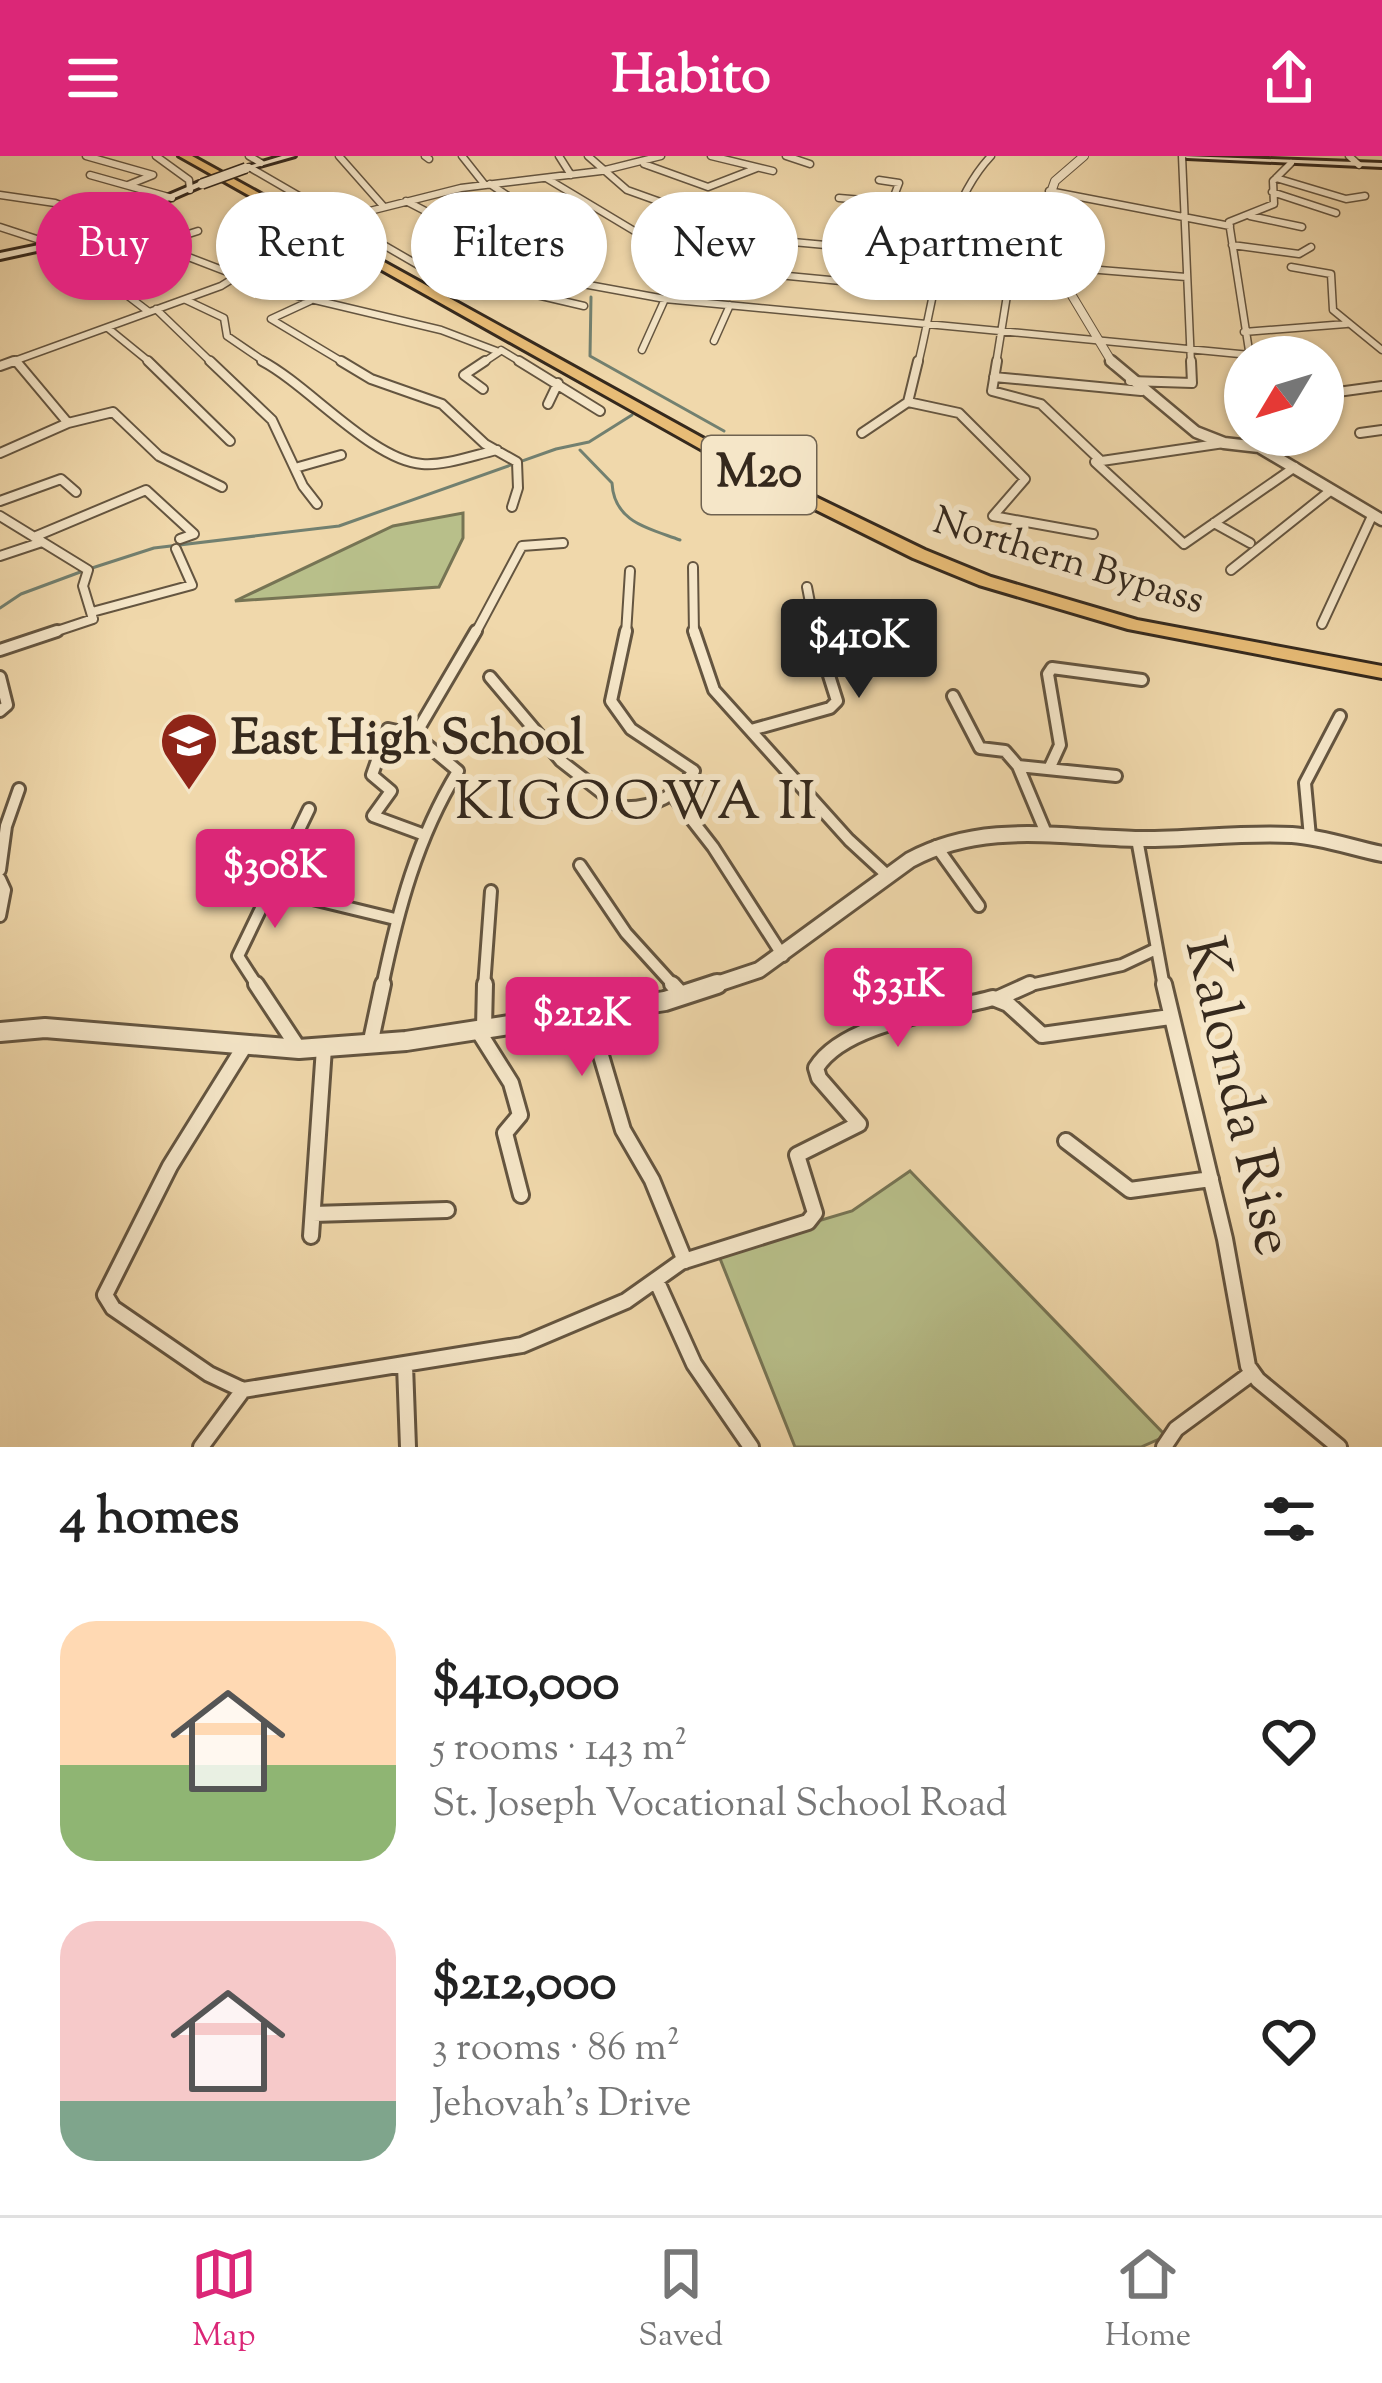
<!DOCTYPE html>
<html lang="en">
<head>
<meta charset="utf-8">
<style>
	:root { --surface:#fff; --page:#f6f6f6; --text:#222; --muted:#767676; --line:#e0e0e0; --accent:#db2777 }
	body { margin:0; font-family:"Sorts Mill Goudy",serif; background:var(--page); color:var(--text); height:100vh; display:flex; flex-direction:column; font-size:45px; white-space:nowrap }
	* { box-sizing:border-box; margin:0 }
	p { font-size:39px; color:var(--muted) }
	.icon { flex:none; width:66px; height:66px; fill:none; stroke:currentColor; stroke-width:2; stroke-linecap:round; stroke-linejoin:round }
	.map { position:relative; height:1291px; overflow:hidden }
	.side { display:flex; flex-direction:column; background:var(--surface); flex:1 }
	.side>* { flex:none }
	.guide { position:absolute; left:36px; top:36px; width:1311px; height:108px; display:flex; gap:24px }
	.needle { width:78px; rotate:232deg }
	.tools { position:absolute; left:1224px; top:180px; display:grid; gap:24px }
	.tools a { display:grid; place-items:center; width:120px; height:120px; border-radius:50%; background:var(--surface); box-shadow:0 3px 9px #0004; font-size:60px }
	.price { position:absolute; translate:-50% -102px; padding:0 27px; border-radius:12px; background:var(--accent); color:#fff; font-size:39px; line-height:78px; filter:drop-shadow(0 3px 6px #0008) }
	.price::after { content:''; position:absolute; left:50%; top:72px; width:36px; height:27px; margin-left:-18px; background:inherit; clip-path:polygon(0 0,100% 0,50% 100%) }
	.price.active { background:#222; color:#fff }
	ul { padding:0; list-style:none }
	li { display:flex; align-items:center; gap:36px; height:300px; padding:0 60px }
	li span { display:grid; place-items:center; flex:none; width:336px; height:240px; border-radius:36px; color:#555 }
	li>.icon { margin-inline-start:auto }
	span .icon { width:144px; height:144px; fill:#fffc; stroke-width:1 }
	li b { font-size:51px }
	h2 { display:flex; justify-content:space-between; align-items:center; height:144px; padding:0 60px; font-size:51px }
	.pill { padding:0 42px; border-radius:54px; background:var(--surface); box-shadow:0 3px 9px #0004; font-size:42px; line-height:108px }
	.pill.active { background:var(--accent); color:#fff }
	header { display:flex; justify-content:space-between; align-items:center; height:156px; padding:0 60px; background:var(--accent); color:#fff; font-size:54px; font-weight:800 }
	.dock { display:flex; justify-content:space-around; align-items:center; height:168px; border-top:3px solid var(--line); background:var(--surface); font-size:33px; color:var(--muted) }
	.dock a { display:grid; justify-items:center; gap:6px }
	.dock .active { color:var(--accent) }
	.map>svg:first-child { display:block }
	.green { fill:#b8bf8a; stroke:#767454; stroke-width:3 }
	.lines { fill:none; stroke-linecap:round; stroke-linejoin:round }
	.stream { stroke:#728070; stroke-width:3 }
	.minor-far3-casing { stroke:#645540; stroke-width:9 }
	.minor-far2-casing { stroke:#645540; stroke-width:12 }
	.minor-far1-casing { stroke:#645540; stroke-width:16 }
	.minor-casing { stroke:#645540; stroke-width:20 }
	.tertiary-far3-casing { stroke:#645540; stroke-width:10 }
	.tertiary-far2-casing { stroke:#645540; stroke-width:15 }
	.tertiary-far1-casing { stroke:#645540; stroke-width:20 }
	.tertiary-casing { stroke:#645540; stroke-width:24 }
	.secondary-casing { stroke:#35291d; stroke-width:6 }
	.motorway-casing { stroke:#35291d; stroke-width:6 }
	.minor-far3 { stroke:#f5e6c8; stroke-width:6 }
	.minor-far2 { stroke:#f5e6c8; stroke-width:8 }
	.minor-far1 { stroke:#f5e6c8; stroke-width:10 }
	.minor { stroke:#f5e6c8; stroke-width:14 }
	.tertiary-far3 { stroke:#f5e6c8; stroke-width:8 }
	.tertiary-far2 { stroke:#f5e6c8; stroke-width:10 }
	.tertiary-far1 { stroke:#f5e6c8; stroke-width:14 }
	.tertiary { stroke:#f5e6c8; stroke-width:18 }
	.secondary { fill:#f5e6c8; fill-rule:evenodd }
	.motorway { fill:#e8bc76; fill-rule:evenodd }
	.secondary-bridge-casing { stroke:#35291d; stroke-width:12; stroke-linecap:butt }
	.secondary-bridge { stroke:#f5e6c8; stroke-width:9 }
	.labels { text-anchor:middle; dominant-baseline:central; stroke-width:12; stroke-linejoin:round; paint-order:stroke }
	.far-street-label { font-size:39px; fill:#35291d; stroke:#f5e6c8 }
	.shield { fill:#f5e6c8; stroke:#6f6250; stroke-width:3 }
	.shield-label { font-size:45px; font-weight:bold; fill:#35291d }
	.poi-label { font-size:48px; font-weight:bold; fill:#35291d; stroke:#f5e6c8; text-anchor:start }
	.quarter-label { font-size:54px; letter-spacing:3px; fill:#35291d; stroke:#f5e6c8 }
	.near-street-label { font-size:57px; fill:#35291d; stroke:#f5e6c8 }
</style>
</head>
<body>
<header><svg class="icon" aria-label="menu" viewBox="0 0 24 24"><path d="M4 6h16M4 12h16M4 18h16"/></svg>Habito<svg class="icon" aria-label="share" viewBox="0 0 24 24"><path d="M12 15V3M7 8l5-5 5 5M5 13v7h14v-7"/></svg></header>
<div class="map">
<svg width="1382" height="1291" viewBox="0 0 1382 1291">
	<rect width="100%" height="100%" fill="#f0d8ab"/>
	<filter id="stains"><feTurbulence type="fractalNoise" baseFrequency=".00167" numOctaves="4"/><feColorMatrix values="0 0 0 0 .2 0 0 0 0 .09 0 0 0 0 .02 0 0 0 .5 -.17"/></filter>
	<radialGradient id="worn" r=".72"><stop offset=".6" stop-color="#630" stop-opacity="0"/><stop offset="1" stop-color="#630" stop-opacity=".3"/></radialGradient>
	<path class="green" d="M463,357V382L439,431L235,445L393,370Z
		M910,1015L1166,1280L1141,1291H795L717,1095L852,1055Z"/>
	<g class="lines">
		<path class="stream" d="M591,141L590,200L724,275
			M580,294L612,327C614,366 648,372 680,384
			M92,412L154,392L339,370L556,293L589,286L632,259
			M0,452L21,438L83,415"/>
		<g class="minor-far3-casing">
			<path id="minor-far3" d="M86,0L153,19L128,29
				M156,0L189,24L190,34
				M249,0L261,7
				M339,0L384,51
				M425,0L429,3
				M462,0L485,29
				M559,0L571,19
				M588,0L627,34L694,58
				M711,0L773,15
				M786,0L810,8
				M1182,0L1191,208
				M1349,0L1359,9
				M644,8L708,31L757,12
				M249,11L444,124L494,129L584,150
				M90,19L172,42
				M546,22L656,88
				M1276,22L1346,43L1365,40
				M879,24L899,27L881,74
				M490,28L583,90
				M1049,35L1230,70
				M1272,36L1336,57
				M0,39L55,47L110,69
				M839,42L957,52
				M406,45L487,87L555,110
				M1250,60L1302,71
				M338,63L461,32L601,15L661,0
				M0,71L55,89
				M198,75L173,83L178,97L277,135L441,174L499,196
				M782,85L945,100
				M60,88L149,156
				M1232,89L1299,98L1311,91
				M673,109L935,134
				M256,111L331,126
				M1063,111L1186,121
				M1291,111L1331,118L1333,154L1382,194
				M998,113L1065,118
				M583,128L665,143L1250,199
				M186,144L224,162L227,180L268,208
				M310,145L271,163L346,208
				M156,153L213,208
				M109,173L152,208
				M1244,176L1346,168
				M714,185L730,149
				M501,194L524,208
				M642,194L665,143
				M1250,201L1229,66L1274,48L1273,25L1291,7
				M6,208L221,130L298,82L269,73
				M481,208L499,196
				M918,208C935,140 942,52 991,0
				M996,208L1008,133"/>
		</g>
		<g class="minor-far2-casing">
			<path id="minor-far2" d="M148,205L230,285
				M210,205L272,264L303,330L317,348
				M262,205C308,229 372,304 422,308C445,310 474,299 497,294
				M341,205L371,223L442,248L485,288L517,306L518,332L512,351
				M519,205L600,255
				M918,205L908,246L959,257L1025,323L993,360L1093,378
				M997,205L992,235L1041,248L1099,303
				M0,210L14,205
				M994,221L1141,235
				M1130,225L1192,227L1191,205
				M483,233L464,219L485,205
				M1323,238L1382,230
				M548,248L558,227
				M68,267L113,256L159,300L222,331
				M862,277L908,246
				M1360,277L1382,274
				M1224,287L1095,306L1184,388L1295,311
				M0,297L68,267L16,205
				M295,312L341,299
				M0,345L61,323L76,336
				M0,360L88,414L83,430L93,463L48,478
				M1214,367L1250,387
				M34,381L146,334L194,378L180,383
				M0,400L42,386
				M693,411L694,478
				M1231,414L1330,335
				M807,431L816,478
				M92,456L192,429L176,393
				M1322,468L1372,360
				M475,478L522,390L563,387
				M626,478L630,415"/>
		</g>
		<g class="minor-far1-casing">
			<path id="minor-far1" d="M694,475L714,534L849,684L887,719
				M0,494L57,475
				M0,521L7,549L0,555
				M490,521L561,605L620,651C652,653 676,641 694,615L631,573L611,545L626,475
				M953,540L980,592L1005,595L1018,610L1046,677
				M751,574L830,552L837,545L815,475
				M415,579L476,475
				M1018,610L1116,620
				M1049,613L1060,589L1048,518L1052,512L1142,524
				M674,641L713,691L783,800
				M1310,681L1305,627L1340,560
				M1137,683L1164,831
				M936,690L979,750
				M580,709L626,777L675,831
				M0,714L6,670L19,633
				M0,723L5,734L0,760
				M296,739L395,763
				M258,831L238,800L309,653
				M382,831C398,754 417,682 458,615L415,579L388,573L372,619L391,635L373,660L422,678
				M484,831L491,735
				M1021,831L1122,809L1156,793"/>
		</g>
		<g class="minor-casing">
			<path id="minor" d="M256,828L299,893
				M672,828L683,840
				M1164,828L1225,1083L1248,1210L1258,1224L1339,1291
				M999,842L1030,828
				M589,859L623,974L652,1024L685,1105
				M484,872L485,828
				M477,873L511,927L520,959L505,977L521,1039
				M370,889L383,828
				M244,891L170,1010L105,1139L113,1152L209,1218L243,1234L522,1189L626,1145L681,1106L808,1066L815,1057L797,999L859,968L819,922L816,912C844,866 942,856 993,842L1008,848L1042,879L1170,861
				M1066,985L1130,1034L1211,1023
				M313,1058L447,1054
				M311,1080L324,892
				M657,1126L694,1208L751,1291
				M405,1209L408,1291
				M201,1291L243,1234
				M1164,1291L1176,1273L1252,1217"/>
		</g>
		<g class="tertiary-far3-casing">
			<path id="tertiary-far3" d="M1084,0L1055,25L1049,42L1068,133L1113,208"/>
		</g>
		<g class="tertiary-far2-casing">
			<path id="tertiary-far2" d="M1111,205L1196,276L1224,287L1259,291L1382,364"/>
		</g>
		<g class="tertiary-far1-casing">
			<path id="tertiary-far1" d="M708,831L759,814L910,704C982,665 1057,681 1135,683C1187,684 1240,676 1292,679C1322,681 1353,692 1382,698"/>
		</g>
		<g class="tertiary-casing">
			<path id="tertiary" d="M0,876L45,872L299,893L406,885L665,845L717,828"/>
		</g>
		<g class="secondary-casing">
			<path id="secondary" d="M282,0H295L246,14L242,12Z
				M1183,0L1382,7V11L1187,2Z
				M199,26L206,28L69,88L0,103V97L63,84Z"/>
		</g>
		<g class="motorway-casing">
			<path id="motorway" d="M179,0H192L766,317L925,394L991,421L1137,464L1382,510V522L1128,473L979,429L913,402L754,323Z"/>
		</g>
		<use href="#minor-far3" class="minor-far3"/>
		<use href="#minor-far2" class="minor-far2"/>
		<use href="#minor-far1" class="minor-far1"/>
		<use href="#minor" class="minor"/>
		<use href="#tertiary-far3" class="tertiary-far3"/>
		<use href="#tertiary-far2" class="tertiary-far2"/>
		<use href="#tertiary-far1" class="tertiary-far1"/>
		<use href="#tertiary" class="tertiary"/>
		<use href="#secondary" class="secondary"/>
		<use href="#motorway" class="motorway"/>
		<g class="secondary-bridge-casing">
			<path id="secondary-bridge" d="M202,28L246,12"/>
		</g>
		<use href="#secondary-bridge" class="secondary-bridge"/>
	</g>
	<defs>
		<g id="school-pin" transform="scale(3)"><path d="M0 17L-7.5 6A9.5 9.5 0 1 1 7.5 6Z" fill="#8f2418" stroke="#f5e6c8"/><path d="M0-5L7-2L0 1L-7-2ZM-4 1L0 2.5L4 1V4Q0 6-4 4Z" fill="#fff"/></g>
	</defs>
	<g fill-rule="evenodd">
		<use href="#school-pin" x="189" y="585"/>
	</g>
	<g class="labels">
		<g class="far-street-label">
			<text transform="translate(1068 407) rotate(17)">Northern Bypass</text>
		</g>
		<rect class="shield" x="702" y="280" width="114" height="78" rx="9"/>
		<g class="shield-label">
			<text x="759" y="319">M20</text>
		</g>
		<g class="poi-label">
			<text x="231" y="585">East High School</text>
		</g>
		<g class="quarter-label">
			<text x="637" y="649">KIGOOWA II</text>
		</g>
		<g class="near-street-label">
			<text transform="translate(1236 941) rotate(77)">Kalonda Rise</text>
		</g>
	</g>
	<rect width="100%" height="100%" filter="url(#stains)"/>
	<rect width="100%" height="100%" fill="url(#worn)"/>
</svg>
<div class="tools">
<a><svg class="needle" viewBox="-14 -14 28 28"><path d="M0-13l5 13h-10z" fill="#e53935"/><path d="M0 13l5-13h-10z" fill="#767676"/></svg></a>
</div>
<b class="price active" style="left:859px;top:545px">$410K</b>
<b class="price" style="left:275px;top:775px">$308K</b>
<b class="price" style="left:898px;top:894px">$331K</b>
<b class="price" style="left:582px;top:923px">$212K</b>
<div class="guide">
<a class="pill active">Buy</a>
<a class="pill">Rent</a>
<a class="pill">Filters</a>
<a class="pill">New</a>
<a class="pill">Apartment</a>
</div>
</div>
<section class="side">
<h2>4 homes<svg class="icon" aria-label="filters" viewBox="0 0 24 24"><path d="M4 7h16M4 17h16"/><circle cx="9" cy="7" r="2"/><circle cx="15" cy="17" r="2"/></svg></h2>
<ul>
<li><span style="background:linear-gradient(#ffd9b3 60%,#8fb573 0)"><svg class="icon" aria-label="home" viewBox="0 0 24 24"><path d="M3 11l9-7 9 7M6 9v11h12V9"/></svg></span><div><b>$410,000</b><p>5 rooms · 143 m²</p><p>St. Joseph Vocational School Road</p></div><svg class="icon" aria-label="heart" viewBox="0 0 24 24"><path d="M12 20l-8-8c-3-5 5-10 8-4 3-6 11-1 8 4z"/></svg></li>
<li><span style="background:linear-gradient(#f6c9c9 75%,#7fa58c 0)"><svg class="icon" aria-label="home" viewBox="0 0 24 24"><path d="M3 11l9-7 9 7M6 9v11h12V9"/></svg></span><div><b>$212,000</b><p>3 rooms · 86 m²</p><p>Jehovah's Drive</p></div><svg class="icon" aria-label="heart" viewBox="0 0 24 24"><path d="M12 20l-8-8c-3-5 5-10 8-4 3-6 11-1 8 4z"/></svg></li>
</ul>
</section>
<nav class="dock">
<a class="active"><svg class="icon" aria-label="map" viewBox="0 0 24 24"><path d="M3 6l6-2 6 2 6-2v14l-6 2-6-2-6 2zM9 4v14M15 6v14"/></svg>Map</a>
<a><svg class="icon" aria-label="saved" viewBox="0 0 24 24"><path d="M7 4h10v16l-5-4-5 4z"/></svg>Saved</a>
<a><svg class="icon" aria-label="home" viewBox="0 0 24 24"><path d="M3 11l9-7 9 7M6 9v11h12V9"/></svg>Home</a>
</nav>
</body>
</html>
